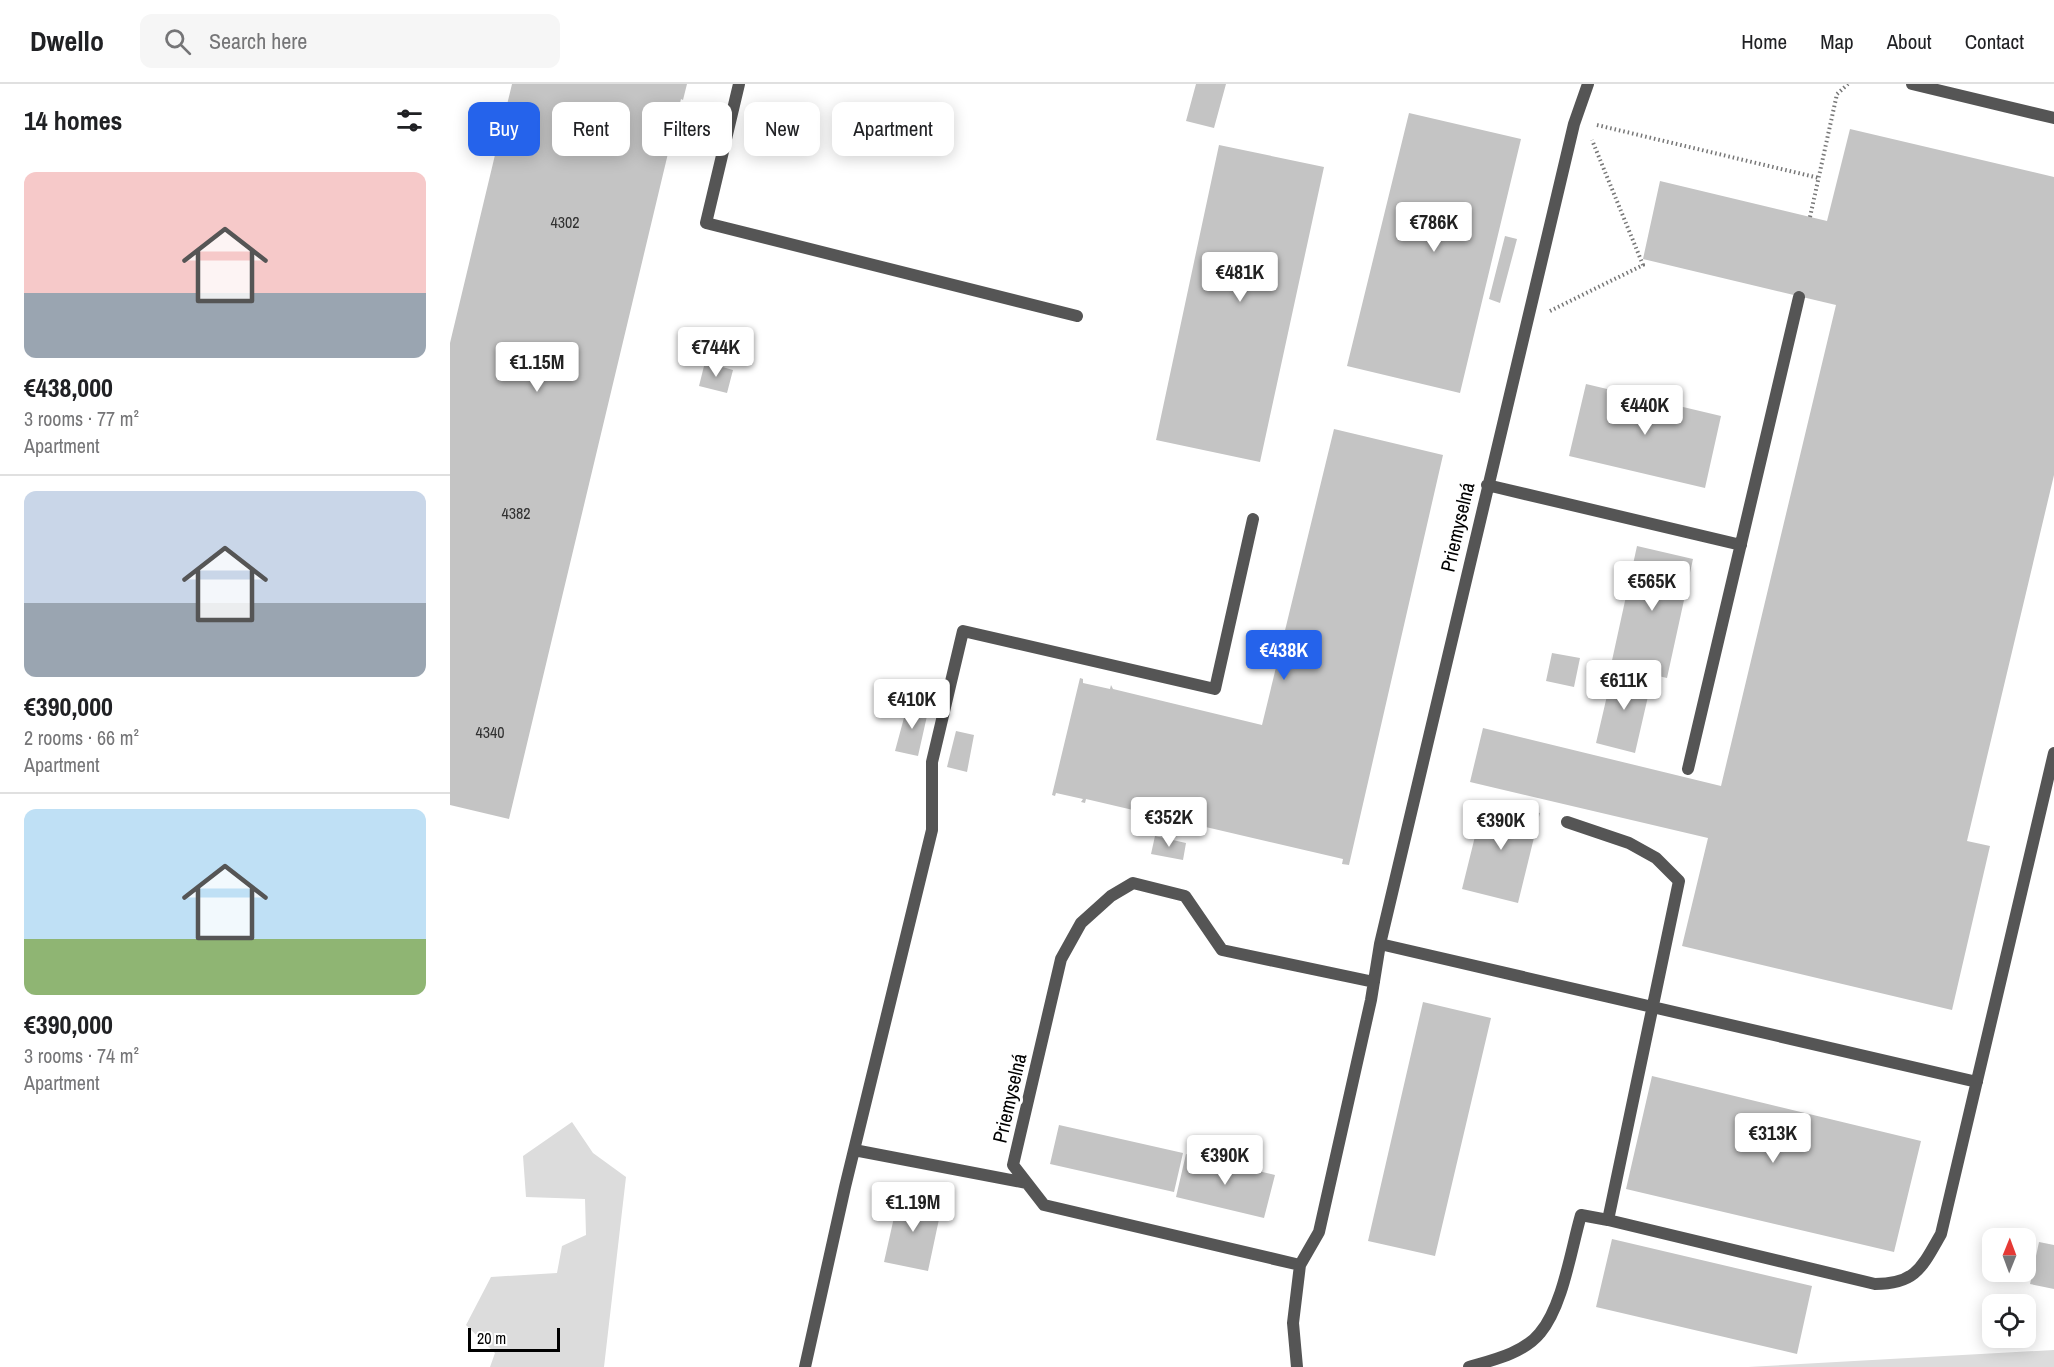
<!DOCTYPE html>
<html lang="en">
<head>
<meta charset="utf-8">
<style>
	:root { --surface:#fff; --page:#f6f6f6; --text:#202124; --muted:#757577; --line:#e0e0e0; --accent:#2563eb }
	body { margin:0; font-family:"Archivo Narrow",sans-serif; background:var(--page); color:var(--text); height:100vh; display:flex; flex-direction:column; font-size:22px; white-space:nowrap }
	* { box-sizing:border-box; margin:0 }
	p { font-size:20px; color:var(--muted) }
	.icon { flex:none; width:33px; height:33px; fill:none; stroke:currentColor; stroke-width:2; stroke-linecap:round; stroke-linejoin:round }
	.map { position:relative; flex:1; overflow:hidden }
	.details { display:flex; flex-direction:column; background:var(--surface); width:450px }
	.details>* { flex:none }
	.banner { position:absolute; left:18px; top:18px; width:570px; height:54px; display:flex; gap:12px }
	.needle { width:39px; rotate:1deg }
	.tools { position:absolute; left:1532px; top:1144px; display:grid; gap:12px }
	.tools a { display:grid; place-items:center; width:54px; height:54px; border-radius:12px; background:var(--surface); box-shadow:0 3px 15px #0003; font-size:30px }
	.scale { position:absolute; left:18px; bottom:15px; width:92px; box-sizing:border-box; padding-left:6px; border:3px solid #000; border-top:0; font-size:16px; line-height:21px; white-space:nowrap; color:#000; -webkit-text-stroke:4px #fff; paint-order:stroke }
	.price { position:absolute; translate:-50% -51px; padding:0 14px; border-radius:6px; background:#fff; color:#222; font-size:20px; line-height:39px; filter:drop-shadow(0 2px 3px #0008) }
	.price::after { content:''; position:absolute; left:50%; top:36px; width:18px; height:14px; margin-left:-9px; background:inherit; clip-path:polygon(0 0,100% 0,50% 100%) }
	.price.selected { background:var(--accent); color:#fff }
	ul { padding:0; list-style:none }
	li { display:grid; align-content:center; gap:12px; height:318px; padding:0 24px }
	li+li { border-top:2px solid var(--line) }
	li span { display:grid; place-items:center; height:186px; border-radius:12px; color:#555 }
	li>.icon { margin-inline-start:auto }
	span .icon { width:108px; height:108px; fill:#fffc; stroke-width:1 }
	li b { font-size:26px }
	h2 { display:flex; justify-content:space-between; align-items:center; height:72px; padding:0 24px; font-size:26px }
	.pill { padding:0 21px; border-radius:12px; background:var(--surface); box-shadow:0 3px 15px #0003; font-size:21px; line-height:54px }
	.pill.selected { background:var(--accent); color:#fff }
	header { display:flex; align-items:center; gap:36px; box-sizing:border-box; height:84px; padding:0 30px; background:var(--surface); border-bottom:2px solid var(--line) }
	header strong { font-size:28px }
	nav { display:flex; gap:33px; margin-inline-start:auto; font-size:21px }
	.search { width:420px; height:54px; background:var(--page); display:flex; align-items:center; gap:15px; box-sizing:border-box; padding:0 21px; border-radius:12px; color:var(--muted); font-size:22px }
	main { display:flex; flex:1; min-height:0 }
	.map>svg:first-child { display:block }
	.green { fill:#dcdcdc }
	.building { fill:#c4c4c4 }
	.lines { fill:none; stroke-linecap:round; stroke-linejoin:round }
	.path { stroke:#777; stroke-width:4; stroke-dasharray:1.5 3; stroke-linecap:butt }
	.service { stroke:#555; stroke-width:12 }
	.labels { text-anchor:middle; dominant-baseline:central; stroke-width:6; stroke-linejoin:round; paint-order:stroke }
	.number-label { font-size:16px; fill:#313131 }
	.street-label { font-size:20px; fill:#000; stroke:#fff }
</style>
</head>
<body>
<header>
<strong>Dwello</strong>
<div class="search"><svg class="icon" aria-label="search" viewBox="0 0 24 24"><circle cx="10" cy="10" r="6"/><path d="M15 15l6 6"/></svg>Search here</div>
<nav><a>Home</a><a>Map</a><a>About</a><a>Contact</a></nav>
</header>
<main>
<section class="details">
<h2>14 homes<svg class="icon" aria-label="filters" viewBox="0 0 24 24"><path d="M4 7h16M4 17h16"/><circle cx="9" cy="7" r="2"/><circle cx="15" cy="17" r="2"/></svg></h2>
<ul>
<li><span style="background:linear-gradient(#f6c9c9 65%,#9aa5b1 0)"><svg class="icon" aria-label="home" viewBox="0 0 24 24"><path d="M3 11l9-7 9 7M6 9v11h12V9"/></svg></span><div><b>€438,000</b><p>3 rooms · 77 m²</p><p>Apartment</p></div></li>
<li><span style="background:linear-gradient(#c9d6e8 60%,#9aa5b1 0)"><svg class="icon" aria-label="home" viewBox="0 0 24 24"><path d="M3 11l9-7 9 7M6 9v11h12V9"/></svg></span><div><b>€390,000</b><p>2 rooms · 66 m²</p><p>Apartment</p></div></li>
<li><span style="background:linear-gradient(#bfe0f5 70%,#8fb573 0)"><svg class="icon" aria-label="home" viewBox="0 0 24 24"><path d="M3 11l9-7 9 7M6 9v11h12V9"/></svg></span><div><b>€390,000</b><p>3 rooms · 74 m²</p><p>Apartment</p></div></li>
</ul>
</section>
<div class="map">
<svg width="1604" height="1283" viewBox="0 0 1604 1283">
	<rect width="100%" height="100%" fill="#fff"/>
	<path class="green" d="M122,1038L143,1069L176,1093L154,1283H40L45,1269L16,1241L41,1193L107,1189L112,1162L136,1151L135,1115L76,1113L73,1072Z
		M1604,1266V1283H1298Z"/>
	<path class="building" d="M62,0H237L233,16L231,15L59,735L0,721V259Z
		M746,0H776L764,44L736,37Z
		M959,29L1071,55L1010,309L897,282Z
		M1400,45L1604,93V391L1517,757L1540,762L1502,926L1232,862L1258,754L1020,698L1033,644L1271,702L1386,221L1193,175L1210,97L1377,137Z
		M769,61L874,83L810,378L706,356Z
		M1055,152L1067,155L1050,219L1039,215Z
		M255,278L283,286L277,309L249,302Z
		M1136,300L1271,332L1255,404L1119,372Z
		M884,345L993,371L899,781L892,780L893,775L636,715L635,719L631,718L633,715L606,709L605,712L602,711L630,594L633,595V599L660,605L661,601L663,605L812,641Z
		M1187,462L1243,475L1217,594L1161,581Z
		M1102,569L1130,574L1124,603L1096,597Z
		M1163,586L1202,595L1185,669L1146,659Z
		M458,619L479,623L468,672L445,667Z
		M506,647L524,651L517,688L497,683Z
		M1034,716L1090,729L1068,819L1012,805Z
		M705,752L736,759L733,776L701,770Z
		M973,918L1041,934L985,1172L918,1157Z
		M1202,992L1471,1057L1444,1168L1176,1105Z
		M609,1041L733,1069L724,1108L600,1080Z
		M736,1070L825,1091L814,1134L726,1113Z
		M449,1111L492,1121L478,1187L434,1178Z
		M1162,1155L1362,1202L1347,1270L1146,1223Z
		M1589,1158L1604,1161V1205L1580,1200Z"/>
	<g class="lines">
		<path class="path" d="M1147,41L1369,94
			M1360,133L1387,10L1398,0
			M1100,227L1193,181L1142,56"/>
		<path class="service" d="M289,0L256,139L627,232
			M1462,0L1604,34
			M1037,401L1291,461
			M1238,685L1349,213
			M930,860L1527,998
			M924,898L772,866L735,812L683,799L661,812L631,839L611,875L563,1081L594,1121L850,1181L869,1148L921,916L930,860L1124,40L1138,0
			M404,1066L577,1099
			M1158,1136L1425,1200C1466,1200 1472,1183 1491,1150L1604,669
			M355,1283L395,1103L482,746V678L513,547L765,605L803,435
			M847,1283L843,1239L850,1181
			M1019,1283C1043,1276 1074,1269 1090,1249C1113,1222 1121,1165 1131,1131L1158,1136L1229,797L1206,774L1179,759L1117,738"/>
	</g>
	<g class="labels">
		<g class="number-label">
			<text x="115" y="138">4302</text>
			<text x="66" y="429">4382</text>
			<text x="40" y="648">4340</text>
		</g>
		<g class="street-label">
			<text transform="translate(1007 443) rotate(-77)">Priemyselná</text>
			<text transform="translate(559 1014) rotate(-77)">Priemyselná</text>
		</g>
	</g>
</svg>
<div class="tools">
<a><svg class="needle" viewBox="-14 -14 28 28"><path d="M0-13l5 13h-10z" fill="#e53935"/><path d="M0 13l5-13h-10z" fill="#757577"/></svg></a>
<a><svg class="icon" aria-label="locate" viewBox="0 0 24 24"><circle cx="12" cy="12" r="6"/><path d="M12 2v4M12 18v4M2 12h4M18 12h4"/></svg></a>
</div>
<div class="scale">20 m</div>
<b class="price" style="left:984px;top:169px">€786K</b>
<b class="price" style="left:790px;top:219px">€481K</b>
<b class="price" style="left:266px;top:294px">€744K</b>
<b class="price" style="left:87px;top:309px">€1.15M</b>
<b class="price" style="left:1195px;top:352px">€440K</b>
<b class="price" style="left:1202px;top:528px">€565K</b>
<b class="price selected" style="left:834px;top:597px">€438K</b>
<b class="price" style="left:1174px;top:627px">€611K</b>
<b class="price" style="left:462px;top:646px">€410K</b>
<b class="price" style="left:719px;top:764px">€352K</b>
<b class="price" style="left:1051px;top:767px">€390K</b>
<b class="price" style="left:1323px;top:1080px">€313K</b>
<b class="price" style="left:775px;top:1102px">€390K</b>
<b class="price" style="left:463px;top:1149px">€1.19M</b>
<div class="banner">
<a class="pill selected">Buy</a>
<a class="pill">Rent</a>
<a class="pill">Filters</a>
<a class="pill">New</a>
<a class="pill">Apartment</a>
</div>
</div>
</main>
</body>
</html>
